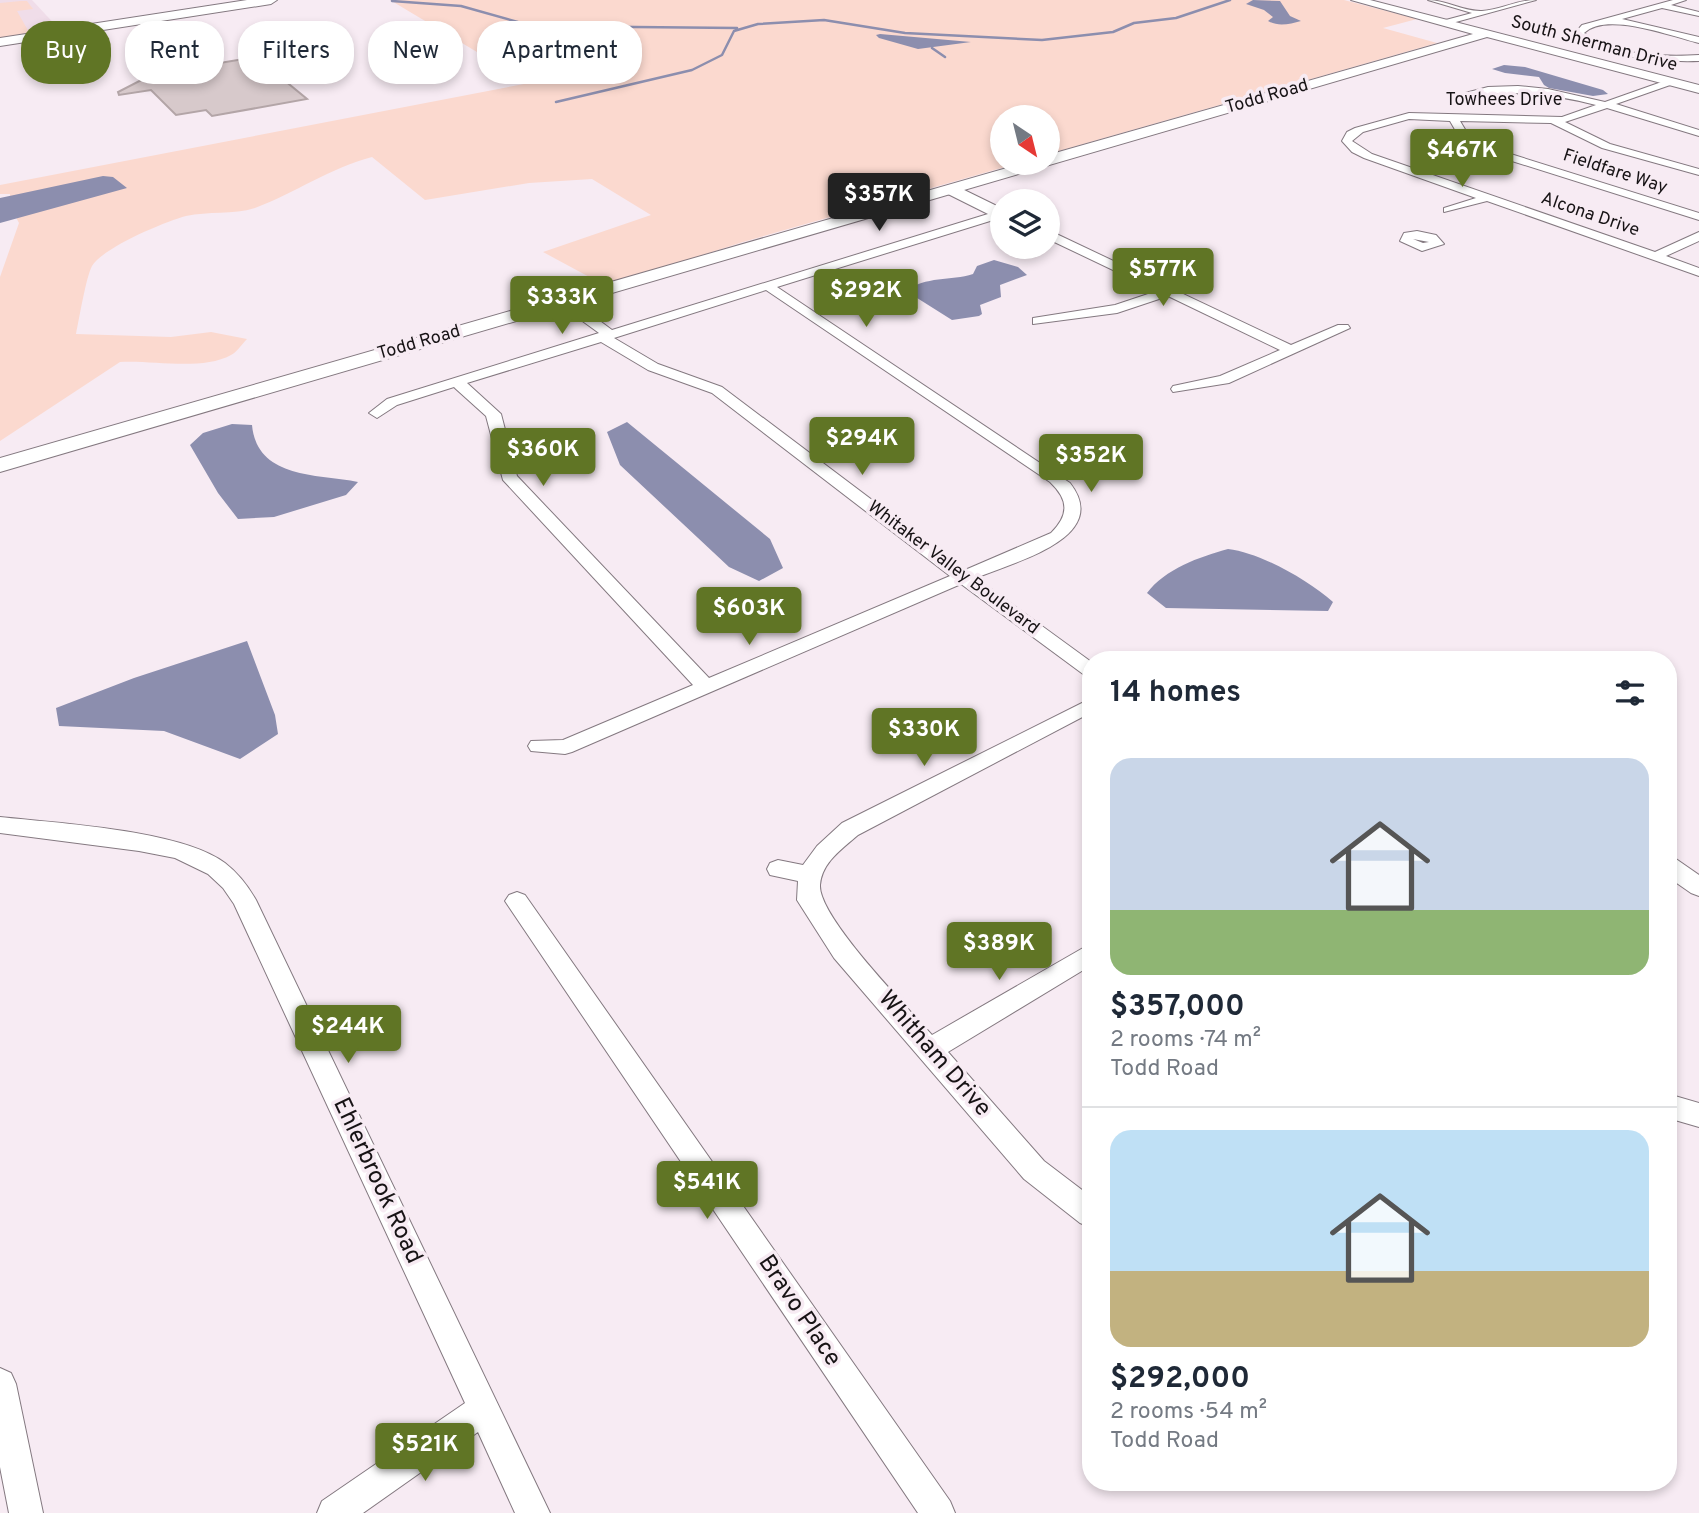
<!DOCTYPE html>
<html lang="en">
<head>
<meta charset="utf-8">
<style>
	:root { --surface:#fff; --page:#f6f6f7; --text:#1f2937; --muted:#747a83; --line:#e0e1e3; --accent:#607525 }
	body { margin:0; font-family:Overpass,sans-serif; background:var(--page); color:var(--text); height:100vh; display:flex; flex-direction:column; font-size:26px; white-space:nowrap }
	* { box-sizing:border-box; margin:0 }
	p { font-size:23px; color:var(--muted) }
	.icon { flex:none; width:38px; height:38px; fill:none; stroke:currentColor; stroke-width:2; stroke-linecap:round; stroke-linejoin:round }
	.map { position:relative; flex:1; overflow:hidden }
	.side { position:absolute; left:1082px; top:651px; width:595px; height:840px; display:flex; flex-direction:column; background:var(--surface); border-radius:28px; box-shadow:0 4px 10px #0003 }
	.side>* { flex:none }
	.banner { position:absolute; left:21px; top:21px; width:665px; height:63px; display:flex; gap:14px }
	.needle { width:46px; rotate:145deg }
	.tools { position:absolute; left:990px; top:105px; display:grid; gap:14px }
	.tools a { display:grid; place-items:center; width:70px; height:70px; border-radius:50%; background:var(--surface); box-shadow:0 4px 10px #0003; font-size:35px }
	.price { position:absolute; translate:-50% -60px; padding:0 16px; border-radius:7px; background:var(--accent); color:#fff; font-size:23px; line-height:46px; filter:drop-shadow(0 2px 4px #0008) }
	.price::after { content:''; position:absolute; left:50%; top:42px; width:21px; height:16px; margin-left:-10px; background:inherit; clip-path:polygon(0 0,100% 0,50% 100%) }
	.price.on { background:#222; color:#fff }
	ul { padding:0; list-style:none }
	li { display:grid; align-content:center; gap:14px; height:371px; padding:0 28px }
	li+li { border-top:2px solid var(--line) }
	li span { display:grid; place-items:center; height:217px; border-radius:21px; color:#555 }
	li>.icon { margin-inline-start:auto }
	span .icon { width:126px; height:126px; fill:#fffc; stroke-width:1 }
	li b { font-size:30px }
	h2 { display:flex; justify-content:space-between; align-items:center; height:84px; padding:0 28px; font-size:30px }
	.pill { padding:0 24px; border-radius:28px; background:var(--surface); box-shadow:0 4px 10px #0003; font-size:24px; line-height:63px }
	.pill.on { background:var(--accent); color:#fff }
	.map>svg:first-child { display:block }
	.built { fill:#f0dde9 }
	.green { fill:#fbd9cf }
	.water { fill:#8c8eae }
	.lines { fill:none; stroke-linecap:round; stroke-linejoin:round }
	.stream { stroke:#8c8eae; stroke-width:2.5 }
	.building { fill:#d7c9cb; stroke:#b3a5a7; stroke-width:2 }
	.street-casing { stroke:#847980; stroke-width:2 }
	.secondary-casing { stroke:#847980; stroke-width:2 }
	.primary-casing { stroke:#847980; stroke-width:2 }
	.street { fill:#fff; fill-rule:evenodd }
	.secondary { fill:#fff; fill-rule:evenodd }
	.primary { fill:#fff; fill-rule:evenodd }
	.labels { text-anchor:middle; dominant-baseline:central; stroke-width:7; stroke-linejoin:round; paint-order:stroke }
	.far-street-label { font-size:18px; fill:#171315; stroke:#f7ebf3 }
	.near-street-label { font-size:24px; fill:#171315; stroke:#f7ebf3 }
</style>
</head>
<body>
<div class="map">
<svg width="1699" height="1513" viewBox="0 0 1699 1513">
	<rect width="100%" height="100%" fill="#f7ebf3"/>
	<path class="built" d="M0,0H32L60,30L0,39Z"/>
	<path class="green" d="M390,0H1344L1417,19L1383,28L1437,43L1048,154V117H1003V163H1019L743,242L606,286L543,252L651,215L592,179L529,183L425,200L372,157C330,168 295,193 255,208C233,215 208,211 186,216C164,222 104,247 92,266C86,277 79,320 76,334L171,337L211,332L247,339C242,344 237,352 231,355C202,371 153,360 120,362L0,441V277L19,223L10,206V194H0V185L529,83Z
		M21,1H27L33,9L17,11L30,34L0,39V3Z"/>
	<path class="water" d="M1253,0L1280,1L1290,16L1301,21C1290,24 1278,27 1268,21L1273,17L1264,10L1246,4Z
		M880,34L971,42L918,49L879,38L876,35Z
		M1504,65L1525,67L1603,90L1608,94L1593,96L1549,88L1544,85L1539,77L1505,73L1492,69Z
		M103,176L113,177L127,188L0,223V198Z
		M994,260L1018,267L1027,275L1000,285L1001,297L980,305L982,314L979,316L952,320L906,291C925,276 951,281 973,274L977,266Z
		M627,422L770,539L783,568L759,581L729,567L620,465L607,432Z
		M232,424L252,425C257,479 317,474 358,482L346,495L274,517L238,519L218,493L190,445L203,433Z
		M1228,549C1261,553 1308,580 1333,602L1328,611L1166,608L1147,593C1165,569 1199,557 1228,549Z
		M247,641L275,715L278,734L240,759L164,731L59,726L56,708L134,678Z"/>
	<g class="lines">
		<path class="stream" d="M392,1L461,6L532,26L737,28
			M932,48L945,57
			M556,102L692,70L722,55L734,31L758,24L824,20L905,33L1042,40L1113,32L1134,23L1176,18L1230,0"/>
	</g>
	<path class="building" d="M256,57L307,99L212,116L206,110L176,115L151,90L119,95L118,92L153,74Z"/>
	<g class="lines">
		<g class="street-casing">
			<path id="street" d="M1428,0C1446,0 1464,12 1482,11C1500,10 1517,0 1536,0L1445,25L1442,21L1472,13Z
				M1673,0H1686L1671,5L1699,12V16L1662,8L1622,19L1699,37V43C1671,36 1606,11 1584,33C1613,56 1663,57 1699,55V61C1664,62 1601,59 1575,33L1582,25Z
				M1670,79L1673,80V84L1616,104L1699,130V136L1607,108L1565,122L1610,144L1699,169V175L1602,148L1551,123L1460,121L1469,136L1485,146L1699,213V220L1477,150L1461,140L1450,121L1409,119L1363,132L1352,141L1372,154L1655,252L1699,232V241L1666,256L1699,268V276L1487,201L1444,212V208L1476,198L1364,158L1352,152L1342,141L1347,132L1355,128L1409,113L1562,117L1596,105C1549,93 1506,89 1459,99L1454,96L1488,87L1518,86L1548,89L1605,102Z
				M954,185L1003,209V217L777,287L1070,483C1113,538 1013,562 976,578L1090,661V676L1083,674L961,584L572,752L565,754L531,751L528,746L531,741L563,740L693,685L503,480L486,416L456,389L454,387L397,405L377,418L369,413L387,399L599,333L559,304V298H569L612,330L988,214L940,190ZM766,290L1050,482C1069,500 1069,515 1051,533L965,570L722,387L658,364L614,338ZM601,342L648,370L712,393L950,576L709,678L517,476L501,414L467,383Z
				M1048,230L1291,345L1338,325H1348L1350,328L1229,383L1173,392L1171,389L1173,386L1220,376L1280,350L1168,296L1117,313L1033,324V318L1115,305L1157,291L1048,239Z
				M1417,231L1436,235L1444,244L1422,251L1400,241L1404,233ZM1413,239L1429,242L1423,243Z
				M1090,699V713L858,835C842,849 822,862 820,885C818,917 908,1008 932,1035L1090,944V966L948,1052L1044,1161L1090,1196V1227L1080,1223L1024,1179L834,958L797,900L798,881L770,875L767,869L770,863L778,860L803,865L817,846L842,823Z
				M0,817C56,823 182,830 225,863C238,873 248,886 256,900L550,1513H515L478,1432L363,1513H317L322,1501L465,1403L234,904L223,888L208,874L175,858L139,851L0,833Z
				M1668,857L1676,859L1699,875V896L1691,893L1668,877Z
				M517,892L525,895L950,1501L955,1513H918L509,907L505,901L509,895Z
				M1668,1094L1699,1103V1127L1668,1118Z
				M0,1368L11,1373L16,1384L43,1513H9L0,1467Z"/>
		</g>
		<g class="secondary-casing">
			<path id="secondary" d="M1351,0H1370L1699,85V93L1487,37L0,472V458L1024,163H1048V155L1473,34Z"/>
		</g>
		<g class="primary-casing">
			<path id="primary" d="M247,0H277L271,4L0,46V38Z"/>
		</g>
		<use href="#street" class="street"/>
		<use href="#secondary" class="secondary"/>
		<use href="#primary" class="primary"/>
	</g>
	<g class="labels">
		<g class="far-street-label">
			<text transform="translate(1594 44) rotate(15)">South Sherman Drive</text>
			<text transform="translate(1267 97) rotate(-16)">Todd Road</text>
			<text x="1504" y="100">Towhees Drive</text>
			<text transform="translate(1615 172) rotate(18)">Fieldfare Way</text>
			<text transform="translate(1590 215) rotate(19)">Alcona Drive</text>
			<text transform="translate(419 343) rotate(-16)">Todd Road</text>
			<text transform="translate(953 568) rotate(37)">Whitaker Valley Boulevard</text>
		</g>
		<g class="near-street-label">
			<text transform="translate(934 1054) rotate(49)">Whitham Drive</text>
			<text transform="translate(377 1181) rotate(65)">Ehlerbrook Road</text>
			<text transform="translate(799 1311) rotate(56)">Bravo Place</text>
		</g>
	</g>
</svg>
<div class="tools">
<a><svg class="needle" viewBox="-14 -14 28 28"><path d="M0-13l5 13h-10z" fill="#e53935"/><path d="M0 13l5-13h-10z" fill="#747a83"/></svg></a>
<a><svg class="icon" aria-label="layers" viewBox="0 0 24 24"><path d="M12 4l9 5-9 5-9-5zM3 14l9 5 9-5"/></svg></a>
</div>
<b class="price" style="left:1462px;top:189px">$467K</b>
<b class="price on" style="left:879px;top:233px">$357K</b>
<b class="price" style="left:1163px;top:308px">$577K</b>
<b class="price" style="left:866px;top:329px">$292K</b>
<b class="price" style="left:562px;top:336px">$333K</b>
<b class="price" style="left:862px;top:477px">$294K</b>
<b class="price" style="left:543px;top:488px">$360K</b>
<b class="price" style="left:1091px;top:494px">$352K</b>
<b class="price" style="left:749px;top:647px">$603K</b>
<b class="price" style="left:924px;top:768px">$330K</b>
<b class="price" style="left:999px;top:982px">$389K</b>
<b class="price" style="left:348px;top:1065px">$244K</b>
<b class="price" style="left:707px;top:1221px">$541K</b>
<b class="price" style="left:425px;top:1483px">$521K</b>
<div class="banner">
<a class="pill on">Buy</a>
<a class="pill">Rent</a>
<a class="pill">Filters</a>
<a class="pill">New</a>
<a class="pill">Apartment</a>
</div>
<section class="side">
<h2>14 homes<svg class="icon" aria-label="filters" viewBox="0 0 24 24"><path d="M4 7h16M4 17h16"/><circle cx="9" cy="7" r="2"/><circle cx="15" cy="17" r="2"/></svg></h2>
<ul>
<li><span style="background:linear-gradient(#c9d6e8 70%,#8fb573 0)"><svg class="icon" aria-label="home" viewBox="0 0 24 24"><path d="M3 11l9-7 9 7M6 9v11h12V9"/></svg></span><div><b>$357,000</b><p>2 rooms · 74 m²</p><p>Todd Road</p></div></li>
<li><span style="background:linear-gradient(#bfe0f5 65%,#c2b280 0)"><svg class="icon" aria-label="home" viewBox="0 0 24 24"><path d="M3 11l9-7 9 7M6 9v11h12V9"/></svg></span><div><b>$292,000</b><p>2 rooms · 54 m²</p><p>Todd Road</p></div></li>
</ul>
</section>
</div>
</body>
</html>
